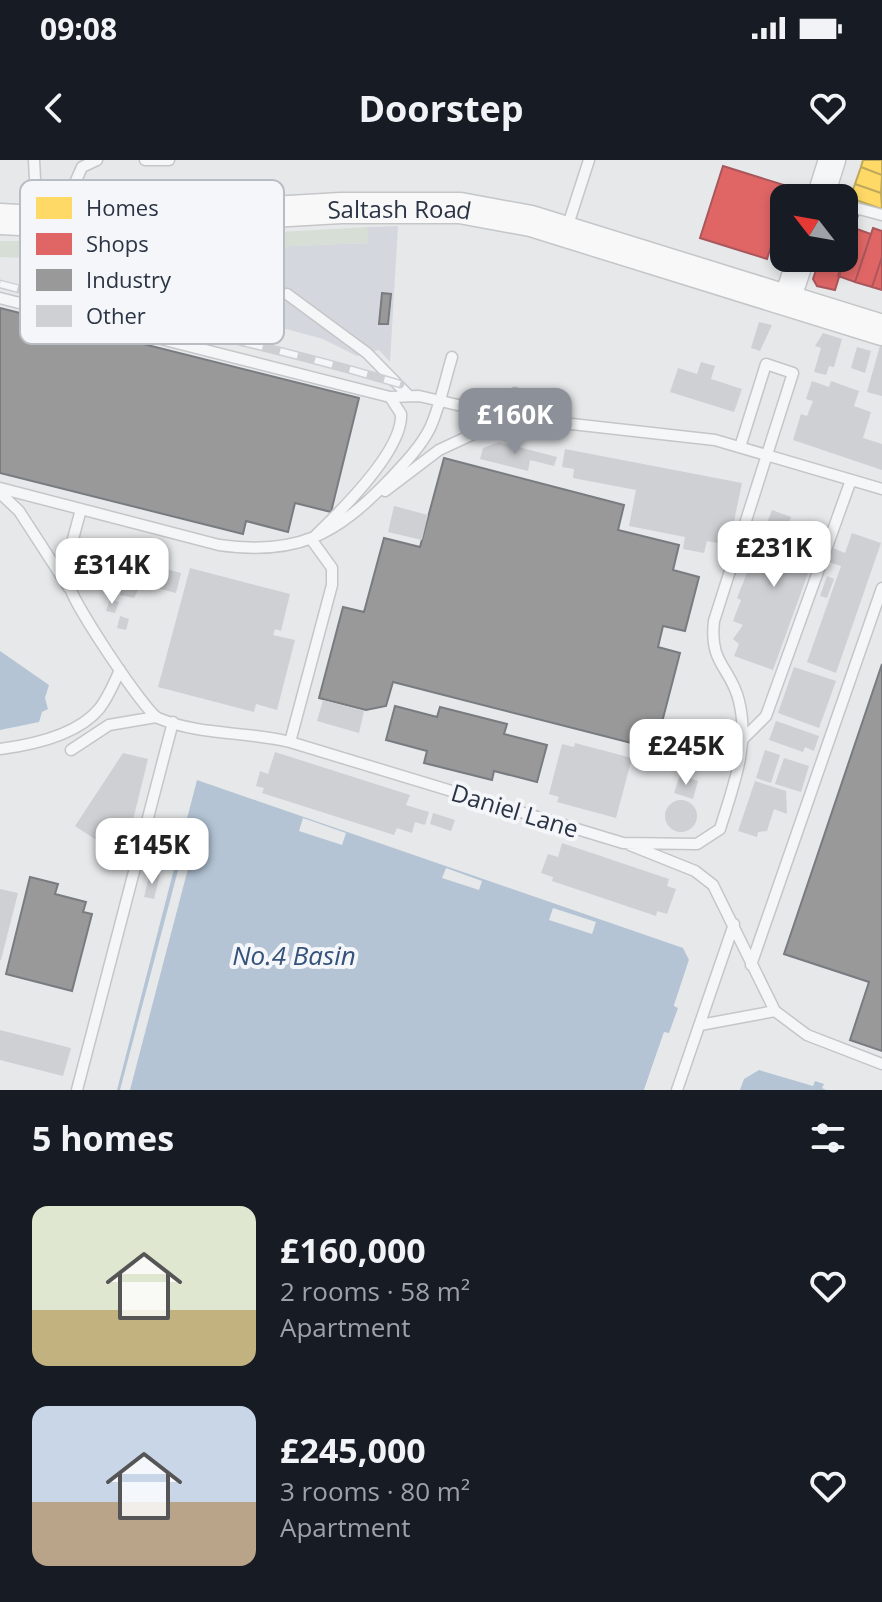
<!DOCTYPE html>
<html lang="en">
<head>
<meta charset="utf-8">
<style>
	:root { --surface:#171b24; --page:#242831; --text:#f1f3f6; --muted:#9ea1a6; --accent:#8c9099 }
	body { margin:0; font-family:"Open Sans",sans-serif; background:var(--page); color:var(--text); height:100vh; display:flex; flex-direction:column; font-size:30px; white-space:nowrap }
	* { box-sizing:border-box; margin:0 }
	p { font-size:26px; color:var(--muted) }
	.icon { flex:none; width:44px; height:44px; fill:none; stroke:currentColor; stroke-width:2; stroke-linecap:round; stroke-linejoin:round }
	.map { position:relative; height:930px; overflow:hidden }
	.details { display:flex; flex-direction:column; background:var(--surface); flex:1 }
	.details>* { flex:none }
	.needle { width:52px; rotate:301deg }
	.tools { position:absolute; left:770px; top:24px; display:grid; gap:16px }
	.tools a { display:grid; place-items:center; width:88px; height:88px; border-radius:16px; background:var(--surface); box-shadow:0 4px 12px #0003; font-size:40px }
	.price { position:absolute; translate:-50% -68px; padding:0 18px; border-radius:16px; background:#fff; color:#222; font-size:26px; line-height:52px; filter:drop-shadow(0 2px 4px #0008) }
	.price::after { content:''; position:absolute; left:50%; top:48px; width:24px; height:18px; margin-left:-12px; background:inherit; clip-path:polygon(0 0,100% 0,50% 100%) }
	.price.active { background:var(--accent); color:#fff }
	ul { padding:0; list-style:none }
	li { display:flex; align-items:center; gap:24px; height:200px; padding:0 32px }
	li span { display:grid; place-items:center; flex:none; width:224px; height:160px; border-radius:16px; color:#555 }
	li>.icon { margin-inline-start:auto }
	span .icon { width:96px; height:96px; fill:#fffc; stroke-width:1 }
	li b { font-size:34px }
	h2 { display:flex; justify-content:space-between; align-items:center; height:96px; padding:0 32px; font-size:34px }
	.status { display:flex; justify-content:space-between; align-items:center; height:56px; padding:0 40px; background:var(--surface); direction:ltr }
	.status svg { height:22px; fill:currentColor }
	header { display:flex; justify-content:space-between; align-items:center; height:104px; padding:0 32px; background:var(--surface); font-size:36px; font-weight:700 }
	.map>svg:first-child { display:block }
	.built { fill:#d4d7dd }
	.green { fill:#d6ded6 }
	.water { fill:#b4c4d5 }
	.pier { fill:#e6e8ea }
	.homes { fill:#ffd966; stroke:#bfa85c; stroke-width:2 }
	.shops { fill:#e06666; stroke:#aa575c; stroke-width:2 }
	.industry { fill:#999; stroke:#787b80; stroke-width:2 }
	.building { fill:#ced0d3 }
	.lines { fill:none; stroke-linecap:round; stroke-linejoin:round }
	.service-casing { stroke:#c4c6c8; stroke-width:13 }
	.tertiary-casing { stroke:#c4c6c8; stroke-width:29 }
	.secondary-casing { stroke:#c4c6c8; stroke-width:33 }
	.service { stroke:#f5f6f7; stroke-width:10 }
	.tertiary { stroke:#f5f6f7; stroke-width:26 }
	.secondary { stroke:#f8f8f8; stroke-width:30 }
	.rail-casing { stroke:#cecfd2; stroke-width:9 }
	.rail { stroke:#f4f6f9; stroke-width:6; stroke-dasharray:18; stroke-linecap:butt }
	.labels { text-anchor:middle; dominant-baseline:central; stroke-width:8; stroke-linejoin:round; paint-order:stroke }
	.street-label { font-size:24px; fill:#2b3445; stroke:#f4f6f9 }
	.water-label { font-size:26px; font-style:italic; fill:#34527a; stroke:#f4f6f9 }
	.key { fill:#f4f6f9; stroke:#b8bcc3; stroke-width:2 }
	.key-label { font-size:22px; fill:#2b3445 }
</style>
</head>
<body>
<div class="status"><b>09:08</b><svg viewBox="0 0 49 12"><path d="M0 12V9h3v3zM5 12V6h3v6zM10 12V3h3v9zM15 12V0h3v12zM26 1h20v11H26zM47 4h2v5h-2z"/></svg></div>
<header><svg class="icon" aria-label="back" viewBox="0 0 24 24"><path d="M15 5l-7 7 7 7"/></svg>Doorstep<svg class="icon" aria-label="heart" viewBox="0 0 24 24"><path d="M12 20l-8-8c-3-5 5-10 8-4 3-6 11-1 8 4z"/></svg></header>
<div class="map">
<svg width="882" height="930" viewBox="0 0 882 930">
	<rect width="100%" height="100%" fill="#e6e8ea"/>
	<path class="built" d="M398,66L390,202L379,190L357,196L323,179L227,153L228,145L186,135L183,144L94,125L58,122V100L171,102L292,86L368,83V67Z"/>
	<path class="green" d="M368,67V83L292,86L171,102L0,97V81H120Z"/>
	<path class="water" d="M0,491L49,525L45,538L48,549L42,552L39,562L0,570Z
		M197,620L683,788L689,800L674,845L679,847L669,874L664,873L644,930H117Z
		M759,910L813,926L815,921L824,924L822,928L826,930H740L744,919Z"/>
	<path class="pier" d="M303,658L346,673L342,685L299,671Z
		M181,699L190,701L130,930H120Z
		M446,708L482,721L479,730L442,718Z
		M553,748L596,762L592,774L549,760Z
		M689,800L692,804L679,843L682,849L673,876L667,877L649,930H644L664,872L669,873L678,848L674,846Z"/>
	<path class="homes" d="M863,0H882V15L861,7Z
		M861,7L882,15L881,33L855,24Z
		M855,24L881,33L882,49L850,38Z"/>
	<path class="shops" d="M723,6L790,27L767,99L700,78Z
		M844,50L858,55L835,130L817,126L813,119L820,98H844Z
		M854,68L871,74L855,122L838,116Z
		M873,68L882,71V97L872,127L855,122Z
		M882,97V130L872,127Z"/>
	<path class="industry" d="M382,133L391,134L388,164H379Z
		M0,148L359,238L331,352L295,343L288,372L246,361L243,374L0,313Z
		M444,298L624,345L618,370L679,385L673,410L699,417L685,471L663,466L658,487L680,493L655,589L393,522L386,546L366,550L319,538L343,447L364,452L384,378L420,387Z
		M882,504V891L850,880L869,822L784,794Z
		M395,546L437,557L440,547L507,564L504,574L547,585L537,622L494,611L492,620L424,603L427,591L386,580Z
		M30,717L58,724L55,734L86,742L83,752L92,754L72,831L6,814Z"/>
	<path class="building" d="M759,162L772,165L760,191L751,188Z
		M823,173L842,179L834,207L829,206L826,215L814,212L821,188L815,186Z
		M881,182H882V236L867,232Z
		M857,187L871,191L865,213L851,208Z
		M701,202L715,206L711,219L742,229L734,252L670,232L678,208L697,214Z
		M812,221L829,227L831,221L859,231L854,246L871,252L863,278L882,284V310L793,280L801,254L807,256L813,241L806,239Z
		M499,282L557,297L554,306L530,300L528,311L480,299L483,288Z
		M565,289L742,323L729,385L707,381L704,393L683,389L685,377L629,366L636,330L573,318L574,309L562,307Z
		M394,346L428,355L422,380L388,372Z
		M772,350L791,357L788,366L806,372L809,363L824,369L773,510L734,496L739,484L733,479L743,465L733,461L741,440L737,438Z
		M852,373L881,383L836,513L807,502L841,406L828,402L833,388L845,393Z
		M129,394L147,399L146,404L181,413L176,433L141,424L134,438L120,435Z
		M95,398L115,403L111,415L92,410Z
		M190,408L290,434L281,471L275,469L273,475L295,480L277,550L256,544L254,552L158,527Z
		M827,416L834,419L827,438L820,436Z
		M110,439L119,442L115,453L106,451Z
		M120,456L129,459L126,470L117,468Z
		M794,507L836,521L819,568L778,553Z
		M323,540L364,551L359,573L317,561Z
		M776,561L819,576L814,591L805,587L803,592L769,580Z
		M575,583L632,598L616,658L557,642L559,637L549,634L562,584L574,587Z
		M765,590L780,595L771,623L756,618Z
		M275,592L410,635L406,645L429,652L425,665L415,662L412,673L397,668L394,675L262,633L264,628L256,626L260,611L268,614Z
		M123,593L148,599L124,697L109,694L110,689L75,666Z
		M784,598L809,606L801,632L775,624Z
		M680,615L698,621L693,639L674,633Z
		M755,621L786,631L787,654L774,649L767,671L758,672L757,677L738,671Z
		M665 656a16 16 0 1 1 32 0a16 16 0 1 1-32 0Z
		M433,653L455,660L451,671L430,664Z
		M562,683L669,719L667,726L676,729L667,754L657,751L656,756L552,721L553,717L541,713L548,694L558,697Z
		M158,685L166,687L162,702L154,700Z
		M150,712L160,714L154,739L144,737Z
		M0,729L18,733L1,800H0Z
		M0,870L71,888L63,916L0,900Z"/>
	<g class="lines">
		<g class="service-casing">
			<path id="service" d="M34,0L37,59
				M145,0H169
				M844,45L882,55
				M75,61L74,25L82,7L97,0
				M566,71L589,0
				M287,134L367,193L409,236
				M0,138L390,237L419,236L509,257L715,280L882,329
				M509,257L515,233
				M0,328L219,385C297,396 336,375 388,321C403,305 420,288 430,268C440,246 445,220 452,197
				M385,331L439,290L508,258
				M0,333L19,351L69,428
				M81,349C75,374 64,401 70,427C73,443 145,552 158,558C201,576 246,571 290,582L623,683L697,684L720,669C733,626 750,586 739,541C731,507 709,505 714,461L793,213L766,204L740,287
				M316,375C341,351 403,290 401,254L390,237
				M743,579L766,556L851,320
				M290,582L332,425V408L311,379
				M0,589C31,585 77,575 99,549C108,538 114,523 120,510
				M71,590L109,565L156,557
				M630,685L695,711L713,725L775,851
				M751,805L882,428
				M700,865L775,851L807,875L882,904
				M77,930L173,562
				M677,930L734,764"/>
		</g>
		<g class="tertiary-casing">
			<path id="tertiary" d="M820,38L832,0
				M787,140L801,98"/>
		</g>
		<g class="secondary-casing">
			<g id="secondary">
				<path id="s1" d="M0,59L75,63L341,48H460L531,61L882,170"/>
			</g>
		</g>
		<use href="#service" class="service"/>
		<use href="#tertiary" class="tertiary"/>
		<use href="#secondary" class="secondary"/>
		<g class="rail-casing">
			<path id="rail" d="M0,124C133,159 269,184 400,224"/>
		</g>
		<use href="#rail" class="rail"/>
	</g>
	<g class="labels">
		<g class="street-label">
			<text stroke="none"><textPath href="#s1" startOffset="400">Saltash Road</textPath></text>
			<text transform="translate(515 650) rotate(17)">Daniel Lane</text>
		</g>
		<g class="water-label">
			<text x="294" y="795">No.4 Basin</text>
		</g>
	</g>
	<rect x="20" y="20" width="264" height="164" rx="12" class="key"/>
	<rect x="36" y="37" width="36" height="22" fill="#ffd966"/>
	<rect x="36" y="73" width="36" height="22" fill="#e06666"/>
	<rect x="36" y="109" width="36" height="22" fill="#999"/>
	<rect x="36" y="145" width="36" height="22" fill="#ced0d3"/>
	<g class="key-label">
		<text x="86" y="56">Homes</text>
		<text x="86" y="92">Shops</text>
		<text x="86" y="128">Industry</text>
		<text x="86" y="164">Other</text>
	</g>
</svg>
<div class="tools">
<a><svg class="needle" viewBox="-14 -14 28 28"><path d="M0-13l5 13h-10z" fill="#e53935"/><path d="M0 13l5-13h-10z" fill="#9ea1a6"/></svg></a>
</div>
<b class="price active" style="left:515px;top:296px">£160K</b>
<b class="price" style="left:774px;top:429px">£231K</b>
<b class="price" style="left:112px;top:446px">£314K</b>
<b class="price" style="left:686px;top:627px">£245K</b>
<b class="price" style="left:152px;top:726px">£145K</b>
</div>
<section class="details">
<h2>5 homes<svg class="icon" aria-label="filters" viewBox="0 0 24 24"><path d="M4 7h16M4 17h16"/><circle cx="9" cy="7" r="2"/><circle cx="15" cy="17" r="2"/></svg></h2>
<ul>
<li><span style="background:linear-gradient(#dfe7d0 65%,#c2b280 0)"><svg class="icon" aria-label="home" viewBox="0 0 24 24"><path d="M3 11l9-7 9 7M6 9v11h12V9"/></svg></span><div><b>£160,000</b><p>2 rooms · 58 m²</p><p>Apartment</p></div><svg class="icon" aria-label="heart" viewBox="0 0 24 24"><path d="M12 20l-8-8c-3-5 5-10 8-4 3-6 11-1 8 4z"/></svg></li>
<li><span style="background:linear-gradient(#c9d6e8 60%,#b9a48a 0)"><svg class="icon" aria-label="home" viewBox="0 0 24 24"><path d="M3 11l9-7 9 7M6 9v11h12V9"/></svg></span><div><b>£245,000</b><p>3 rooms · 80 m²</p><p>Apartment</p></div><svg class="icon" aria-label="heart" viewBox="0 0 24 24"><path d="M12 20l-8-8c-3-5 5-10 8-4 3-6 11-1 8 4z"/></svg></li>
</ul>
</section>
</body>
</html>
